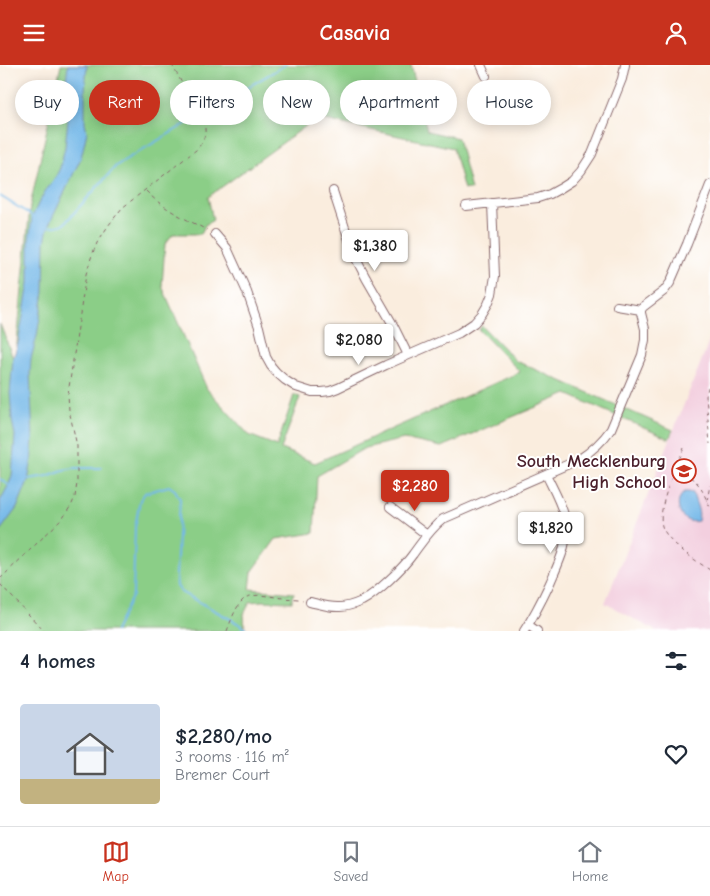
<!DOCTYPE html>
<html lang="en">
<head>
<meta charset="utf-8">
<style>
	:root { --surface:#fff; --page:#f2f2f3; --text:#1f2937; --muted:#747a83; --line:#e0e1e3; --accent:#c8321e }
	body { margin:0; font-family:"Comic Neue",sans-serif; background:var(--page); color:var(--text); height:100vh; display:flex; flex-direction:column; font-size:19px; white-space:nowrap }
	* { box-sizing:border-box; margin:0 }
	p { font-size:16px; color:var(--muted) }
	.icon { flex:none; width:28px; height:28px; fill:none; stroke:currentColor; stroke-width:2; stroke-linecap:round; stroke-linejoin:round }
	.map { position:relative; height:566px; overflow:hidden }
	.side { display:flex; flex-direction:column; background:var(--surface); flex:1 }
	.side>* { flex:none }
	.hud { position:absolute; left:15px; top:15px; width:680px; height:45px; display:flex; gap:10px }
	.price { position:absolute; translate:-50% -42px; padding:0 11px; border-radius:5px; background:#fff; color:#222; font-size:16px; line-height:32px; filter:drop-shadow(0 1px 2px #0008) }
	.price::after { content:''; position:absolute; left:50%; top:30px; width:15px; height:11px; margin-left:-8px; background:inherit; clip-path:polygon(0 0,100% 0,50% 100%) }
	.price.on { background:var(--accent); color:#fff }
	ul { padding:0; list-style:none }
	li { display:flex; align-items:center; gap:15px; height:125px; padding:0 20px }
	li span { display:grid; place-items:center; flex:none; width:140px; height:100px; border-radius:5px; color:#555 }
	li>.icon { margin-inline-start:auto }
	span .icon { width:60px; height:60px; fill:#fffc; stroke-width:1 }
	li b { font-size:21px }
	h2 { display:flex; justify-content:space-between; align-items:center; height:60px; padding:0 20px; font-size:21px }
	.tag { padding:0 18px; border-radius:22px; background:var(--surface); box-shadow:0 2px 12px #0003; font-size:18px; line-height:45px }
	.tag.on { background:var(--accent); color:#fff }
	header { display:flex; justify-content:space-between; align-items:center; height:65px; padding:0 20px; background:var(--accent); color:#fff; font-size:22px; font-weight:700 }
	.tabs { display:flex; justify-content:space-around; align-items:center; height:70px; border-top:1px solid var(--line); background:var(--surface); font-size:14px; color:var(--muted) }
	.tabs a { display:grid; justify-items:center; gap:2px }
	.tabs .on { color:var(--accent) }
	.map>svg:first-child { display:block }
	.built { fill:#f3cfdf }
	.green { fill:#8bce87; stroke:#6a7659 }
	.water { fill:#72b7e8; stroke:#5e6b8a }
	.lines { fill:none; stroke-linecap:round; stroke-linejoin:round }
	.stream { stroke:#72b7e8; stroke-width:2 }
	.street-casing { stroke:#88676a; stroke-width:10 }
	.path { stroke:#88676a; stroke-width:1; stroke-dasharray:4 4; stroke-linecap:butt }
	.street { stroke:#fff; stroke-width:8 }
	.labels { text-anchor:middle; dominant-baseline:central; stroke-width:4; stroke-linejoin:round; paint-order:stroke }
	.poi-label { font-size:18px; font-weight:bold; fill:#4a1f2b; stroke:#fff; text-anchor:end }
</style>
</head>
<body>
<header><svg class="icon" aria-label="menu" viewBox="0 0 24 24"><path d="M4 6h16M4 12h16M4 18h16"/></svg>Casavia<svg class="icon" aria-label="person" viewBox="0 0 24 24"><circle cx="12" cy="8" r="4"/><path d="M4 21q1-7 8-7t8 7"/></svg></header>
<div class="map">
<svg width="710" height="566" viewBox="0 0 710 566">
	<rect width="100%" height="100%" fill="#fff"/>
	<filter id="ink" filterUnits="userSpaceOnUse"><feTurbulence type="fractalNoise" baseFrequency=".02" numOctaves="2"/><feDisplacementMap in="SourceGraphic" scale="10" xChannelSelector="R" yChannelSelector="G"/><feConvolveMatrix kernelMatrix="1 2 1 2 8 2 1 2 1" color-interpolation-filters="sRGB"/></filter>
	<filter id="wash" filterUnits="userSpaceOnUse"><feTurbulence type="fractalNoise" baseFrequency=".0096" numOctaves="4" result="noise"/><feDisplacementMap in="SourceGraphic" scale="20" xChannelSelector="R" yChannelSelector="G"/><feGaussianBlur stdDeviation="1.12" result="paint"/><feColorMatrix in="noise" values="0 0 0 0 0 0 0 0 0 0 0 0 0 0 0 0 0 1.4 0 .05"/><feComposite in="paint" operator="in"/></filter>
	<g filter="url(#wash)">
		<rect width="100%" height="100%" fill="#faedde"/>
		<path class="built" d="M710,274V566H656L605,538Z"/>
		<path class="green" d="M61,0H411L427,66L458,73L471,125L467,124L464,125L453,83L317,53L208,132L213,155L205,160L201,169H173L165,179L162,221L207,324L249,370L277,381L294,330L300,332L281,384L315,398L520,307L479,265L482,261L516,296L673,365L669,374L567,329L441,382L404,374L365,383L317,411L314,468L276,474L252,507L250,524L294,528L292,532V537L262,536L250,537L244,549L245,566H0V259L15,298L30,141Z"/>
		<path class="water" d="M68,0H87L85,25V57L87,67L81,93L48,162L45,177L44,227L37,271L31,294L30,308L33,374L31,400L28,416L17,443L0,466V436L9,419L12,410L15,370L12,356L10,328L13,293L18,279L29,218V175L32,152L39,137L46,125L54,115L60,103L65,82L68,54L65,23Z
			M685,427H689L693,428C695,438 701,446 698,456C679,461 672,435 685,427Z"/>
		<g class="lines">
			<path class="stream" d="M0,131L31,150L34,154
				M46,162L56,161L64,159L116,101L125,95L285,0
				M0,414L10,421
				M28,414L47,411L63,405L74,403H101
				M115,566L133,530L135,462L140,435L145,428L169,421L175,425L180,434L176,510L177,521L181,527L241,560L248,566"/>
		</g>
	</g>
	<g filter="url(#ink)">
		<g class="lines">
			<g class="street-casing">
				<path id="street" d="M481,0L486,11
					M333,126L347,169L355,192L366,213L392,258L408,290
					M466,141L538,133L550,129L561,123L572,116L581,106L592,89L622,14L625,0
					M215,169L227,183L247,227L259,262L266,292L271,301L276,307L285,315L296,322L312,327H322L330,326L338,323L386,300L459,268L474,258L482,249L488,239L492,229L495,211L492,138
					M617,241L641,245L643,242L664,226L670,218L687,179L710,120
					M390,442L427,470
					M310,537C319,539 330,543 340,542C347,542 355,539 362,536C377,528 403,503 413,489C422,477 430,464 443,454L578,395C592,386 602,377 611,364L642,290L645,275V264L641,248V245
					M528,560L537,566
					M524,566C534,551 542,535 550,518C558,499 568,481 566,459C564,443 553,424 546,409"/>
			</g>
			<path class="path" d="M146,126C163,144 186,154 207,165
				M710,314L706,331L710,379
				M684,383C676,402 657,442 662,461C667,477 696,496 710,505
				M674,410C698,408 701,424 710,442
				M707,436L710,420
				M0,514L63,453L72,439L75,432L77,418V381L69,345L68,329L86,209L92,190L97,178L108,161L122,143L196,85C204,77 207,68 204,58L172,0
				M0,519L44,566
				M227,566C231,556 235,542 244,534C251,527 274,532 283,533C290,534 296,533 303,535"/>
			<use href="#street" class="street"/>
		</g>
	</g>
	<defs>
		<g id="school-ring" transform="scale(1.25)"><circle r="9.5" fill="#fff" stroke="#c8321e" stroke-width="1.5"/><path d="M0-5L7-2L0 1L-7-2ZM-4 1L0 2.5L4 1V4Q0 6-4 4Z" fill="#c8321e"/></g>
	</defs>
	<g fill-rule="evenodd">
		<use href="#school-ring" x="684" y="406"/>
	</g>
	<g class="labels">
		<g class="poi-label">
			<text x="666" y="396">South Mecklenburg<tspan x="666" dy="21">High School</tspan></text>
		</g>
	</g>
</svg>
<b class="price" style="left:375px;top:207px">$1,380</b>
<b class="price" style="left:359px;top:301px">$2,080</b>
<b class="price on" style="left:415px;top:447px">$2,280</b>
<b class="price" style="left:551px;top:489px">$1,820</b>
<div class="hud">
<a class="tag">Buy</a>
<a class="tag on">Rent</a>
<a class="tag">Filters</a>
<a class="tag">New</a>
<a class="tag">Apartment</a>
<a class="tag">House</a>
</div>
</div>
<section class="side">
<h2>4 homes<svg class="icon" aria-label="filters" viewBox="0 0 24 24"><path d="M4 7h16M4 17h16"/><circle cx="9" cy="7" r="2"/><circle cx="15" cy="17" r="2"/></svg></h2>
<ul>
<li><span style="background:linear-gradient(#c9d6e8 75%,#c2b280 0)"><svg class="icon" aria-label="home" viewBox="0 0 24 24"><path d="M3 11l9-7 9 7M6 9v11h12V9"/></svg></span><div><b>$2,280/mo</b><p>3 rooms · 116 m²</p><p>Bremer Court</p></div><svg class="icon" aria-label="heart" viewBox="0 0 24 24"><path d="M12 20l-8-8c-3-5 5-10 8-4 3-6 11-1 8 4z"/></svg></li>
</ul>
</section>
<nav class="tabs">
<a class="on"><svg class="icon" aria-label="map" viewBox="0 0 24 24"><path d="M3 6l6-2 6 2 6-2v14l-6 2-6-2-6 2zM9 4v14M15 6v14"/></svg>Map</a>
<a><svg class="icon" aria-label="saved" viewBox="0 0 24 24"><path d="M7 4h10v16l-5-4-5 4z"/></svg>Saved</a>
<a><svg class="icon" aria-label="home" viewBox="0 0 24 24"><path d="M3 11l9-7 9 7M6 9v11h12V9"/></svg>Home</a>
</nav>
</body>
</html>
